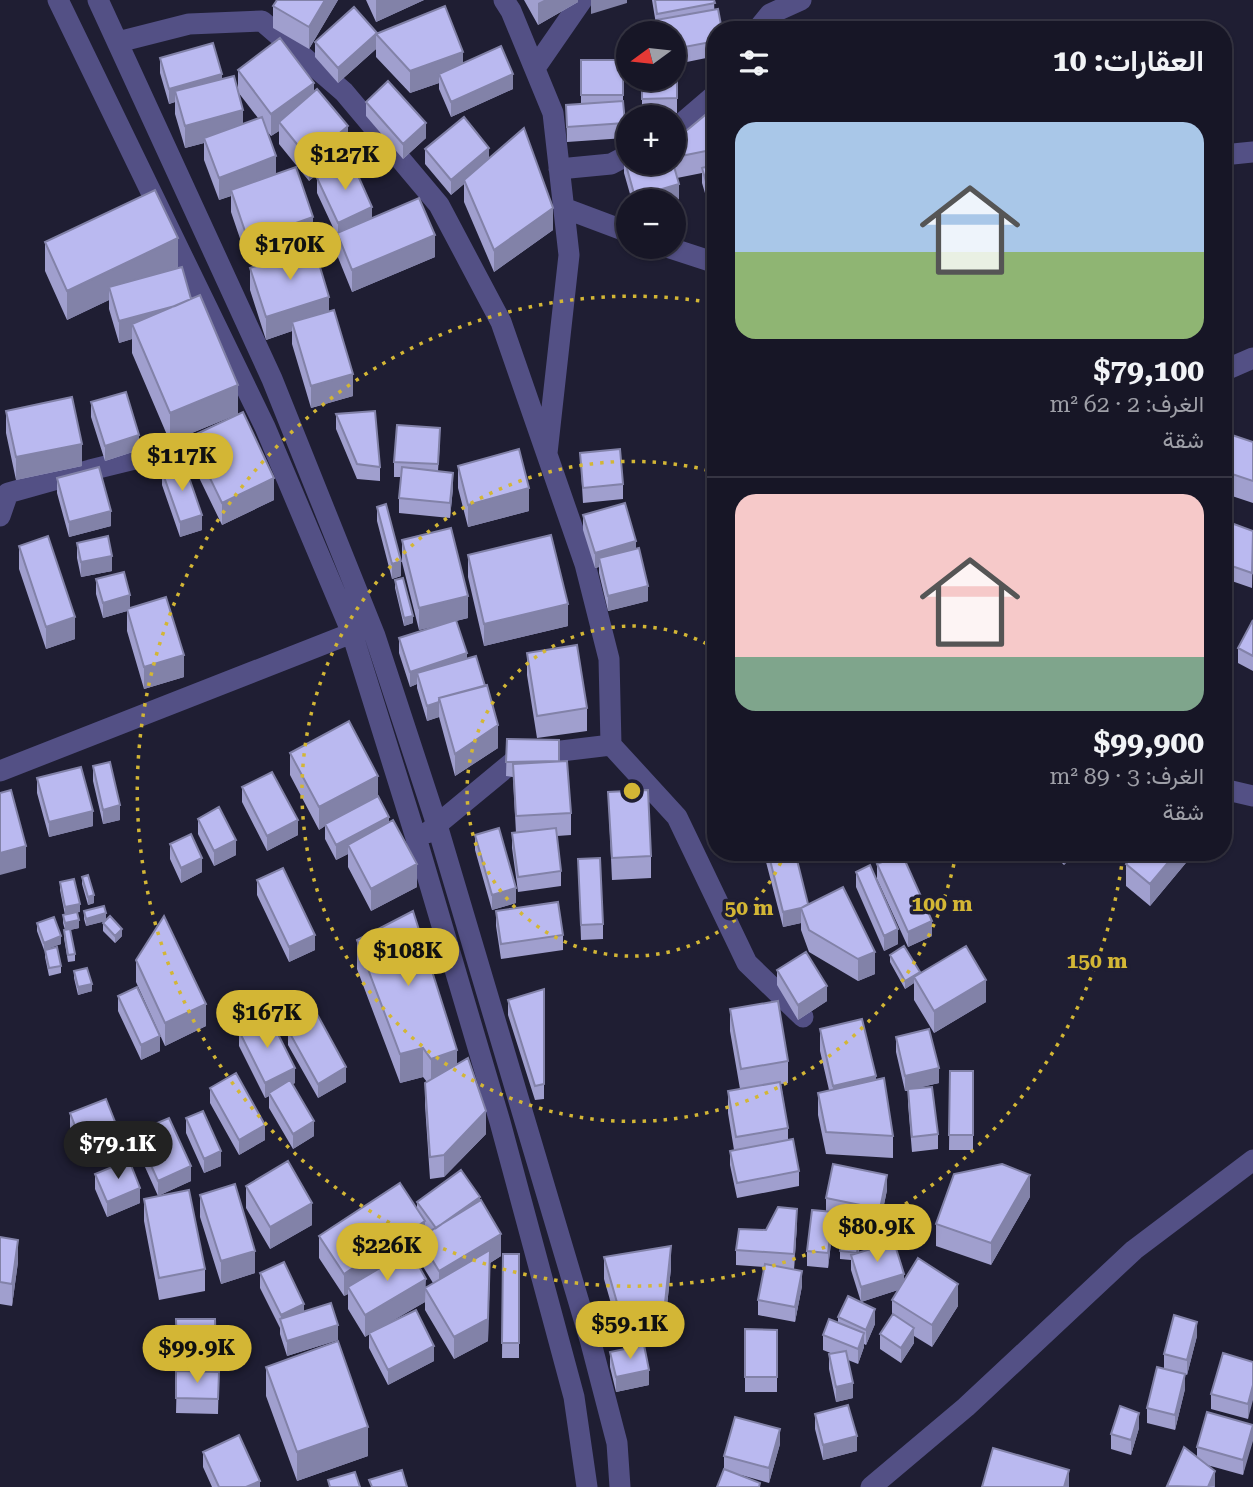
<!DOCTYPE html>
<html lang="ar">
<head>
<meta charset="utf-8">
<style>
	:root { --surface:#171626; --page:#201f2e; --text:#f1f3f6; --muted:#9e9fa7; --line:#363543; --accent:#d3b635 }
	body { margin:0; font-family:"Roboto Serif",Vazirmatn,serif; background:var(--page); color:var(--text); direction:rtl; height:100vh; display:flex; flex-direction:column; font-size:26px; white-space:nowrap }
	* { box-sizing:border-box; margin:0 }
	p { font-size:23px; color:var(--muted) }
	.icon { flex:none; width:38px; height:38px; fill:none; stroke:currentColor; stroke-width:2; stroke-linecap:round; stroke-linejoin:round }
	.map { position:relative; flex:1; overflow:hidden; direction:ltr }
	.panel { position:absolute; left:707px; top:21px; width:525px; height:840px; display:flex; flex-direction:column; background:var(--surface); border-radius:28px; box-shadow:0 2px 5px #0004,0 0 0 2px var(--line); direction:rtl }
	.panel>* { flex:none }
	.needle { width:46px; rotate:255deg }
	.tools { position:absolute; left:616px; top:21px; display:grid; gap:14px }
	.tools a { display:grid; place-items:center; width:70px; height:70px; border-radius:50%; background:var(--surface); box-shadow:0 2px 5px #0004,0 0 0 2px var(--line); font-size:35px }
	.price { position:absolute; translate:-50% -60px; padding:0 16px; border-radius:24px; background:var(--accent); color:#111; font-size:23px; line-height:46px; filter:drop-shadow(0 2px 4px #0008) }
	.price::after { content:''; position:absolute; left:50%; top:42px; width:21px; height:16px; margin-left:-10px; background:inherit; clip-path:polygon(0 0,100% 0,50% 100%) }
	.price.current { background:#222; color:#fff }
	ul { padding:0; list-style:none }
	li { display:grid; align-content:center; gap:14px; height:371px; padding:0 28px }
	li+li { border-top:2px solid var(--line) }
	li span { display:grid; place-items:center; height:217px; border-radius:21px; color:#555 }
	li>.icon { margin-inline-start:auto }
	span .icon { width:126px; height:126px; fill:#fffc; stroke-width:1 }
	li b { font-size:30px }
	h2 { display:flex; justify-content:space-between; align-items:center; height:84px; padding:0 28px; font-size:30px }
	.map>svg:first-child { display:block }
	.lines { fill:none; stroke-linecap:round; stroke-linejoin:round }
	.minor { stroke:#535085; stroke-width:21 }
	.wall { fill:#a09fce; fill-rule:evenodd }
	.shaded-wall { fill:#8282a8 }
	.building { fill:#bab9f0; stroke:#8282a8; stroke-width:2 }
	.ring { fill:none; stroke:#d3b635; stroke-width:3.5; stroke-dasharray:3.5 7 }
	.centre { fill:#d3b635; stroke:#1f1e33; stroke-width:3.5 }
	.ring-label { font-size:21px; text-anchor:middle; font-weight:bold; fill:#d3b635; stroke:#1f1e33; stroke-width:7; stroke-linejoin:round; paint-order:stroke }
</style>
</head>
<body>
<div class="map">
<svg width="1253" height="1487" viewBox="0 0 1253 1487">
	<rect width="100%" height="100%" fill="#1f1e33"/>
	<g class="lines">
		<path class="minor" d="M58,0L265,427L352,633L417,841L500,1122L574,1397L587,1487
			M98,0L272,379L375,636L437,825L591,1343L617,1443L620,1487
			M504,0L511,11L553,113L569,255L547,453
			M757,30L770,14L801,0
			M118,42L189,24L262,21L344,92L439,205L501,322L585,564L609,659L611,745
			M535,68L582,0
			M674,130L716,94
			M1223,155L1253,152
			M559,169L611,164L628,155
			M564,208L628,232
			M667,247L716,263
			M1223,371L1253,358
			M0,516L8,493L90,470L216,439
			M0,771L352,633
			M1223,789L1253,796
			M427,833L520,756L611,745L677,817L747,963L803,1017
			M871,1487L966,1407L1134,1250L1253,1160"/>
	</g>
	<path class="wall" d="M277,0H338L309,49L273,28V6Z
		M366,0H424L376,22Z
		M524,0H578V2L538,25Z
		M652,0H714L716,56L677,64V113L642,114V79H674V33H656V24Z
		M377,34L463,63L513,89L451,117L439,89V83L410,93L376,57V49L338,83L315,57V42Z
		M160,58L222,79L243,124L258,118L238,92V70L314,92L348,148L309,181L279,144V131L271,136L266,130L276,174L313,239L248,262L231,212V196L219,200L204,160V143L185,148L175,114V102L169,104L160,73Z
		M581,60H623V101L625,138L567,142L566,105L581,104Z
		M366,102L426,138L403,159L366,116Z
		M716,106V253L707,226V211L710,210L702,183V173L677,178L679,199L673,201H632L624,173V158L628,163H674V141Z
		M425,149L489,158L553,230L494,272L464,202V184L451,195L425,164Z
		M317,178L372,218L435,257L352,292L337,255V236L317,193Z
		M45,242L178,267L173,270L191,299L238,414L170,442L132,353V339L119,343L109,309V300L67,320L45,271Z
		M250,268L329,311L353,396L311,408L292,344V331L266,340L250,290Z
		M91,402L139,450L105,461L91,417Z
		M6,411L82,466L16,480L6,433Z
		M336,414L380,467V481L357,479L336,429Z
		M1223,432L1253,442V503L1223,493Z
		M190,437L274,500L222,525L190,459Z
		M440,442L438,471L453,488L450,518L399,513V498L401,477H394V462Z
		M580,453L623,484V499L583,503Z
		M458,466L529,511L468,527L458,488Z
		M162,471L202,530L180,537L162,485Z
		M57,478L111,526L69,537L57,493Z
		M377,507L401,576L392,579L377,521Z
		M583,515L636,549L648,601L608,611L599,573V567L595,568L583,530Z
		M1223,520L1253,531L1252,588L1223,578Z
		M402,540L468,618L456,621L467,659L498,748L455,776L439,717L427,721L417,688V684L410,687L399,653V638L444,624L419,630L402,562Z
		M77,543L112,571L81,577L77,558Z
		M19,546L75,639L46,649L19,569Z
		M468,555L568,626L484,646L468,577Z
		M96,579L130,608L184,677L144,689L127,631V611L103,618L96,594Z
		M395,580L413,623L404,626L395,588Z
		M1253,620V671L1238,663V648Z
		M527,653L587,708V731L537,738L527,675Z
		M507,739L559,761L571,813V835L557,836L561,871V886L518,892L512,848V833H516L513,777L506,776Z
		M290,753L378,797L417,887L371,911L348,867V854L336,860L325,839V826L319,830L290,775Z
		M93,766L120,820L103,824L93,781Z
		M37,778L93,826L49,837L37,793Z
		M242,787L298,835L267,851L242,802Z
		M608,792L651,856V878L612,880Z
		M198,819L236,855L214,866L198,834Z
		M475,835L516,903L492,910L475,850Z
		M170,844L202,872L181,883L170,859Z
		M766,852H795L808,904L875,974L858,981L809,952L801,930V923L783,927L766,862Z
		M1051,852H1076L1064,865Z
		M1119,852H1195L1150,906L1126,886V864L1128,861Z
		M578,859L603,924V939L581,940Z
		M877,864L932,936L908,947L877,879Z
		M856,872L898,944L884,951L856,887Z
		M82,877L94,903L88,905L82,884Z
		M257,880L315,950L289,962L257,895Z
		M60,882L80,912H77L79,928L70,930L75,954V961L68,962L64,938L65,930L63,923V915H65L60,890Z
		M84,911L106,920L122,936L115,943L103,931V923L105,921L86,926L84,919Z
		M496,911L563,935V950L501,959L496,926Z
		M37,923L61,944L44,950L37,931Z
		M357,940L457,1064L486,1134L444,1177L430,1179L425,1105V1083L427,1082L423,1077L400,1083L357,969Z
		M45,950L61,966V973L49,976L45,957Z
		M890,955L920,974L986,1002L934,1033L914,1000V983L905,989L890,962Z
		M136,960L206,1026L165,1046L136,982Z
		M777,970L827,1001L798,1020L777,985Z
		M74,971L92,991L78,995L74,978Z
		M544,989V1099L535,1100L508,1015V1000Z
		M118,996L160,1051L141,1060L118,1011Z
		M730,1009L788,1061V1083L781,1084L788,1128V1139L799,1171V1186L737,1198L730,1165V1151L734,1150L728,1113V1091L740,1089L730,1031Z
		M820,1029L876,1080L893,1136V1158L826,1154L818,1115V1093L829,1090L820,1051Z
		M288,1030L346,1082L318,1098L288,1045Z
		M239,1031L295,1083L292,1084L314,1136L293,1149L269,1108V1096L265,1098L239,1046Z
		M896,1037L939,1083L917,1088L938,1134V1149L912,1152L908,1104V1091H905L896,1052Z
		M950,1071H973V1150H949Z
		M210,1088L265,1140L239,1155L210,1103Z
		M70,1113L121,1151L85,1166L70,1128Z
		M186,1118L221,1166L204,1173L186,1133Z
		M136,1132L191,1181L158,1196L136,1147Z
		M95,1174L140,1203L107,1217L95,1189Z
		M246,1186L312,1225L270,1249L246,1208Z
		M887,1190L880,1224L833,1214V1227L828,1268L807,1266V1251L826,1211V1198Z
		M200,1195L255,1273L221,1284L200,1217Z
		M1030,1197L991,1265L936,1246V1224Z
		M144,1199L205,1269V1291L159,1300L144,1221Z
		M480,1201L501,1256L490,1263L488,1341L454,1359L425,1310V1302L383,1326L434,1361L388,1385L369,1348V1334L365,1337L348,1309V1294L344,1296L319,1258V1236L417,1209V1202ZM419,1247V1260L433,1283L426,1288L411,1252Z
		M797,1224L794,1269H789L802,1286L795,1322L758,1315V1300L764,1267L736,1265V1250L766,1230Z
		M861,1232L859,1252L904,1281L958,1306L932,1347L914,1336V1343L901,1363L880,1349V1334L892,1315V1300L898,1290L861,1302L851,1270V1260L840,1259V1251Z
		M0,1237L18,1262L12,1306L0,1304Z
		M503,1254H519V1358H502Z
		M604,1257L671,1268L665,1325L620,1335L604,1279Z
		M260,1273L304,1312L338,1340L287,1356L280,1334V1328L260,1288Z
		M838,1317L875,1324L866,1345L864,1344V1347L858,1364L848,1360L853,1398L836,1402L829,1369V1354H833L823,1350V1335L838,1322Z
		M176,1319H215L216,1371L219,1372L218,1414L176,1413L177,1371Z
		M745,1329L777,1330V1392H745Z
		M1197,1336L1187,1375L1185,1374V1389L1175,1430L1147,1423V1408L1164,1369V1354Z
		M610,1352L649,1385L616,1392L610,1367Z
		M1253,1362L1248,1419L1211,1409V1394Z
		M266,1367L368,1456L297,1481L266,1396Z
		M815,1414L857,1451L823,1460L815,1429Z
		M1253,1425L1243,1475L1207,1465L1215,1487H1167L1184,1447L1197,1457V1447Z
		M1139,1428L1131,1455L1111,1449V1434Z
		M780,1444L769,1483L741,1475L760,1487L724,1469V1456Z
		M203,1452L260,1487H212L203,1467Z"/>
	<path class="shaded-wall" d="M325,0H338L309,49V27Z
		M376,0H424L376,22Z
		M544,0H578V2L538,25V3Z
		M591,0H627V3L591,14Z
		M376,34V49L338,83V68Z
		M463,52V74H439V83L410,93V71Z
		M222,74V89L175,91V102L169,104V89Z
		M513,74V89L451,117V102Z
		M314,83V105L279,122V131L271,136V114Z
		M243,110V133L204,138V143L185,148V126Z
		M426,123V138L403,159V144Z
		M348,126V148L309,181V159Z
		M489,148V163L464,180V184L451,195V180Z
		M276,156V178L231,190V196L219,200V178Z
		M679,184V199L673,201H635V197Z
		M372,207V222L338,238V223Z
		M553,208V230L494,272V250Z
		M313,217V239L248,262V240Z
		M435,235V257L352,292V270Z
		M178,238V267L113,299L109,287V300L67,320V291Z
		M329,297V319L292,322V331L266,340V317Z
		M192,301L132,324V339L119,343V321Z
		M353,374V396L311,408V386Z
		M238,385V414L170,442V413Z
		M139,435V450L105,461V446Z
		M82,444V466L16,480V457Z
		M453,473V488L450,518V503Z
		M274,478V500L222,525V503Z
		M529,488V511L468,527V505Z
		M111,511V526L69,537V522Z
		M202,515V530L180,537V522Z
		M636,541V556L599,558V567L595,568V553Z
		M112,556V571L81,577V562Z
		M401,561V576L392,579V564Z
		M648,586V601L608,611V596Z
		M130,595V610L127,609V611L103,618V603Z
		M468,596V618L419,630V608Z
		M568,604V626L484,646V624Z
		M413,616V623L404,626V618Z
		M75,617V639L46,649V627Z
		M467,653V668L417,673V684L410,687V672Z
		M184,655V677L144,689V667Z
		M439,702V717L427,721V706Z
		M498,725V748L455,776V754Z
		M378,776V798L325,824V826L319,830V807Z
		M120,805V820L103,824V810Z
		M93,811V826L49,837V822Z
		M389,817V832L348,845V854L336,860V845Z
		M298,820V835L267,851V836Z
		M236,840V855L214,866V851Z
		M26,846V868L0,875V853Z
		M1064,852H1076L1064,865Z
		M1130,852H1140L1130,863Z
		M1177,852H1195L1150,906V884Z
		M202,858V872L181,883V868Z
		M417,864V887L371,911V889Z
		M516,888V903L492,910V895Z
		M94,895V903L88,905V897Z
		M80,904V912L65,915V907Z
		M801,908V923L783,927V912Z
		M106,913V921L86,926V919Z
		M79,920V928L65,931V923Z
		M932,921V936L908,947V932Z
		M122,929V936L115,943V936Z
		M898,929V944L884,951V936Z
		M315,935V950L289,962V947Z
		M61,936V944L44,950V943Z
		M875,952V974L858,981V959Z
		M920,972V980L914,977V983L905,989V981Z
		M986,980V1002L934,1033V1011Z
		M92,984V991L78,995V987Z
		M827,986V1001L798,1020V1005Z
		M206,1004V1026L165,1046V1023Z
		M160,1036V1051L141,1060V1045Z
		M423,1048V1077L400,1083V1054Z
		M457,1050V1079L431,1088V1059Z
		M346,1067V1082L318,1098V1084Z
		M295,1068V1083L270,1096L269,1093V1096L265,1098V1083Z
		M939,1068V1083L905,1091V1076Z
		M876,1076V1098L833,1108V1086Z
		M486,1111V1134L444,1177V1155Z
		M314,1121V1136L293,1149V1134Z
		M265,1125V1140L239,1155V1140Z
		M121,1137V1151L85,1166V1151Z
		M221,1151V1166L204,1173V1159Z
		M191,1166V1181L158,1196V1181Z
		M887,1175V1190L880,1224V1209Z
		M1030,1175V1197L991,1265V1243Z
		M140,1188V1203L107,1217V1202Z
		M480,1197V1212L436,1228Z
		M312,1203V1225L270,1249V1227Z
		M797,1209V1224L794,1269V1254Z
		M833,1212V1227L828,1268V1253Z
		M425,1221V1243L419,1238V1247L351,1292L348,1287V1294L344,1296V1274Z
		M501,1234V1256L490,1263L488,1341L454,1359V1337L439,1294V1271Z
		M18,1240V1262L12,1306V1284Z
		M671,1246V1268L665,1325L620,1335V1313Z
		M255,1251V1273L221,1284V1261Z
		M802,1271V1286L795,1322V1307Z
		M904,1274V1288L861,1302V1287Z
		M426,1279L425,1302L365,1337V1315Z
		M958,1284V1306L932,1347V1325Z
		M304,1304V1318L281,1323V1315Z
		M875,1309V1324L866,1345V1330Z
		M1197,1322V1336L1187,1375V1360Z
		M338,1325V1340L287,1356V1341Z
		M914,1328V1343L901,1363V1348Z
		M864,1333V1347L858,1364V1349Z
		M434,1346V1361L388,1385V1370Z
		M649,1370V1385L616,1392V1377Z
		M1185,1374V1389L1175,1430V1415Z
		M853,1383V1398L836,1402V1387Z
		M1253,1385V1400L1248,1419V1404Z
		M1139,1413V1428L1131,1455V1440Z
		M1253,1426V1441L1243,1475V1460Z
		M368,1427V1456L297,1481V1452Z
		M780,1429V1444L769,1483V1468Z
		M857,1436V1451L823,1460V1445Z
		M1069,1470V1487H1064Z
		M1215,1471V1486L1208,1487Z
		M260,1481V1487H246Z"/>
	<path class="building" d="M277,0H325L309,27L273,6Z
		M655,0H714L715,3L657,14Z
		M445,6L463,52L410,71L376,34Z
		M354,7L377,33L338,68L315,42Z
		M718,9L722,30H716V41L674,49V33H659L656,20Z
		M280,38L314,83L271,114L238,70Z
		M213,43L222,74L169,89L160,58Z
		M501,46L513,74L451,102L439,74Z
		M581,60H623V95H581Z
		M674,62H677V98L642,99V79H674Z
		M234,76L243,110L185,126L175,91Z
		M388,81L426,123L403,144L366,102Z
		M317,89L348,126L309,159L279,122Z
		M623,101L625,123L567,127L566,105Z
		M716,106V149L676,157L674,148V141Z
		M262,117L276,156L219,178L204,138Z
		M464,117L489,148L451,180L425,149Z
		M524,128L553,208L494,250L464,180Z
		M628,157V163H673L679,184L635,197L624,158Z
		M352,162L372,207L338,223L317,178Z
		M716,164V204L713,205L702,168Z
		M296,167L313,217L248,240L231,190Z
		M155,190L178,238L67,291L45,242Z
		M419,198L435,235L352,270L337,233Z
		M716,208V238L707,211Z
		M314,247L329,297L266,317L250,268Z
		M182,267L191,299L175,306L119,321L109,287Z
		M200,295L238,385L170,413L132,324Z
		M334,310L353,374L311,386L292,322Z
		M126,392L139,435L105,446L91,402Z
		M72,397L82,444L16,457L6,411Z
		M375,411L380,467L357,464L336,414Z
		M243,412L274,478L222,503L190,437Z
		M397,425L440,428L438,464L394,462Z
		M1223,432L1253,442V481L1223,471Z
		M519,449L529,488L468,505L458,466Z
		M620,449L623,484L583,488L580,453Z
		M184,463L202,515L180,522L162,471Z
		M99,467L111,511L69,522L57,478Z
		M402,467L453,473L450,503L399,498Z
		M625,503L636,541L595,553L583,515Z
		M386,504L401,561L392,564L377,507Z
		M1223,520L1253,531L1252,573L1223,563Z
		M451,528L468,596L419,608L402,540Z
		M551,535L568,604L484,624L468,555Z
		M48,536L75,617L46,627L19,546Z
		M108,536L112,556L81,562L77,543Z
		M639,548L648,586L608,596L599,558Z
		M124,572L130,595L103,603L96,579Z
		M403,578L413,616L404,618L395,580Z
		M166,597L184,655L144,667L127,609Z
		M456,620L467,653L410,672L399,638Z
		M1253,620V656L1238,648Z
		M577,645L587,708L537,716L527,653Z
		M476,656L485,686L439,698V702L427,706L417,673Z
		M487,685L498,725L455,754L439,698Z
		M349,721L378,776L319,807L290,753Z
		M507,739L559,740V761L506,762Z
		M567,761L571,813L516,816L513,764Z
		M110,762L120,805L103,810L93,766Z
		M81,767L93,811L49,822L37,778Z
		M272,772L298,820L267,836L242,787Z
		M11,790L26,846L0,853V793Z
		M648,790L651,856L612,858L608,792Z
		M378,796L389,817L336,845L325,824Z
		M219,807L236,840L214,851L198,819Z
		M393,820L417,864L371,889L348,845Z
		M499,828L516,888L492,895L475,835Z
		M556,828L561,871L518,877L512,833Z
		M191,834L202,858L181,868L170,844Z
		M768,852H795L808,904L801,908L783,912Z
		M1136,852H1177L1150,884L1126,864Z
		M902,854L932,921L908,932L877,864Z
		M600,858L603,924L581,925L578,859Z
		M870,865L898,929L884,936L856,872Z
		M283,868L315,935L289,947L257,880Z
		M88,875L94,895L88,897L82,877Z
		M74,879L80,904L65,907L60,882Z
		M843,887L875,952L858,959L809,930L801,908Z
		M558,902L563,935L501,944L496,911Z
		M104,906L106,913L86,919L84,911Z
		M413,911L457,1050L431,1059L423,1048L400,1054L357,940Z
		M77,912L79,920L65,923L63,915Z
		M110,916L122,929L115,936L103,923Z
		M164,916L206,1004L165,1023L136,960Z
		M54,917L61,936L44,943L37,923Z
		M70,929L75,954L68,955L64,930Z
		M904,946L920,972L905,981L890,955Z
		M966,946L986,980L934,1011L914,977Z
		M57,947L61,966L49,968L45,950Z
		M806,952L827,986L798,1005L777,970Z
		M87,968L92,984L78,987L74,971Z
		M137,987L160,1036L141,1045L118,996Z
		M544,989V1084L535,1086L508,1000Z
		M778,1001L788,1061L741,1069L730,1009Z
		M317,1014L346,1067L318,1084L288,1030Z
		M269,1016L295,1068L265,1083L239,1031Z
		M862,1019L876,1076L833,1086L820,1029Z
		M929,1029L939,1068L905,1076L896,1037Z
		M468,1058L486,1111L444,1155L430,1157L425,1083Z
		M950,1071H973V1135H949Z
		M236,1073L265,1125L239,1140L210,1088Z
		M884,1078L893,1136L826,1132L818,1093Z
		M290,1080L314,1121L293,1134L269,1093Z
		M780,1082L788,1128L736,1137L728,1091Z
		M932,1087L938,1134L912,1137L908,1089Z
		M106,1099L121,1137L85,1151L70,1113Z
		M203,1111L221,1151L204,1159L186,1118Z
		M169,1118L191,1166L158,1181L136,1132Z
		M793,1139L799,1171L737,1183L730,1151Z
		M129,1160L140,1188L107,1202L95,1174Z
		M288,1161L312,1203L270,1227L246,1186Z
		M833,1164L887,1175L880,1209L826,1198Z
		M1002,1164L1030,1175L991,1243L936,1224L954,1174Z
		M461,1170L480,1197L436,1228L417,1202Z
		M400,1183L425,1221L344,1274L319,1236Z
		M235,1184L255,1251L221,1261L200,1195Z
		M189,1190L205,1269L159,1278L144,1199Z
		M481,1200L501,1234L439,1271L419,1238Z
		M778,1207L797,1209L794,1254L736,1250L739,1229L766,1230Z
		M812,1210L833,1212L828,1253L807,1251Z
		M844,1222L861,1225L857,1253L840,1251Z
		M0,1237L18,1240L12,1284L0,1282Z
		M894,1242L904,1274L861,1287L851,1255Z
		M671,1246L665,1303L620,1313L604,1257Z
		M410,1250L426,1279L365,1315L348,1287Z
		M490,1250L488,1319L454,1337L425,1288Z
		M503,1254H519V1343H502Z
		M918,1258L958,1284L932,1325L892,1300Z
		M284,1262L304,1304L281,1315L260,1273Z
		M765,1264L802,1271L795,1307L758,1300Z
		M848,1296L875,1309L866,1330L838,1317Z
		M331,1303L338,1325L287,1341L280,1319Z
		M416,1310L434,1346L388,1370L369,1333Z
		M893,1314L914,1328L901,1348L880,1334Z
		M1174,1315L1197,1322L1187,1360L1164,1354Z
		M176,1319H215L216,1356L177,1357Z
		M829,1319L864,1333L858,1349L823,1335Z
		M745,1329L777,1330V1377H745Z
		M338,1341L368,1427L297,1452L266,1367Z
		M644,1345L649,1370L616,1377L610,1352Z
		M846,1351L853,1383L836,1387L829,1354Z
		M1223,1353L1253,1362V1385L1248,1404L1211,1394Z
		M1157,1367L1185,1374L1175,1415L1147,1408Z
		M176,1371L219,1372L218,1399L176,1398Z
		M848,1405L857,1436L823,1445L815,1414Z
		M1120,1406L1139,1413L1131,1440L1111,1434Z
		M1207,1412L1253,1425L1243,1460L1197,1447Z
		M735,1417L780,1429L769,1468L724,1456Z
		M239,1435L260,1481L246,1487H219L203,1452Z
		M1184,1447L1215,1471L1208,1487L1167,1486Z
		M993,1448L1069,1470L1064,1487H982Z
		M724,1469L760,1483L759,1487H717Z
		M402,1470L407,1487H372L369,1480Z
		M355,1472L360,1487H330L328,1480Z"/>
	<g class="ring">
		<path d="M785 853A165 165 0 1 1 716 649"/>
		<path d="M956 854A330 330 0 1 1 715 472"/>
		<path d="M1123 856A495 495 0 1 1 714 303"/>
	</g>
	<circle cx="632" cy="791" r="10" class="centre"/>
	<g class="ring-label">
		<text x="942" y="911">100 m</text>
		<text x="749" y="915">50 m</text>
		<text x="1097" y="968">150 m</text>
	</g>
</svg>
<div class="tools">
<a><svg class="needle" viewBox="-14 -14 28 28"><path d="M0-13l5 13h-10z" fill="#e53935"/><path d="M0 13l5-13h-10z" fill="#9e9fa7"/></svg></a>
<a>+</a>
<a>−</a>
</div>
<b class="price" style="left:345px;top:192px">$127K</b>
<b class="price" style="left:290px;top:282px">$170K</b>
<b class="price" style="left:182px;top:493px">$117K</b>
<b class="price" style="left:408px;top:988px">$108K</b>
<b class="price" style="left:267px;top:1050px">$167K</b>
<b class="price current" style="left:118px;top:1181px">$79.1K</b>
<b class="price" style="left:877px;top:1264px">$80.9K</b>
<b class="price" style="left:387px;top:1283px">$226K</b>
<b class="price" style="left:630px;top:1361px">$59.1K</b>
<b class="price" style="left:197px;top:1385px">$99.9K</b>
<section class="panel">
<h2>العقارات: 10<svg class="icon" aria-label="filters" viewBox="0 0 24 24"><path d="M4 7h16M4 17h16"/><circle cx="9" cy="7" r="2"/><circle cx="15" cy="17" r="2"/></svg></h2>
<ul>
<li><span style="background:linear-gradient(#a9c7e8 60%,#8fb573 0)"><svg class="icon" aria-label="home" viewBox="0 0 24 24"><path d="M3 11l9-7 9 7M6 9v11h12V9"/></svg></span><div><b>$79,100</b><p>الغرف: 2 · 62 m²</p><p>شقة</p></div></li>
<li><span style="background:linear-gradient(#f6c9c9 75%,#7fa58c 0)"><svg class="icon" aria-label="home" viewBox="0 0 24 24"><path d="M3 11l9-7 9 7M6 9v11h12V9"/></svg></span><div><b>$99,900</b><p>الغرف: 3 · 89 m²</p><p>شقة</p></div></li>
</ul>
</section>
</div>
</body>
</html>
